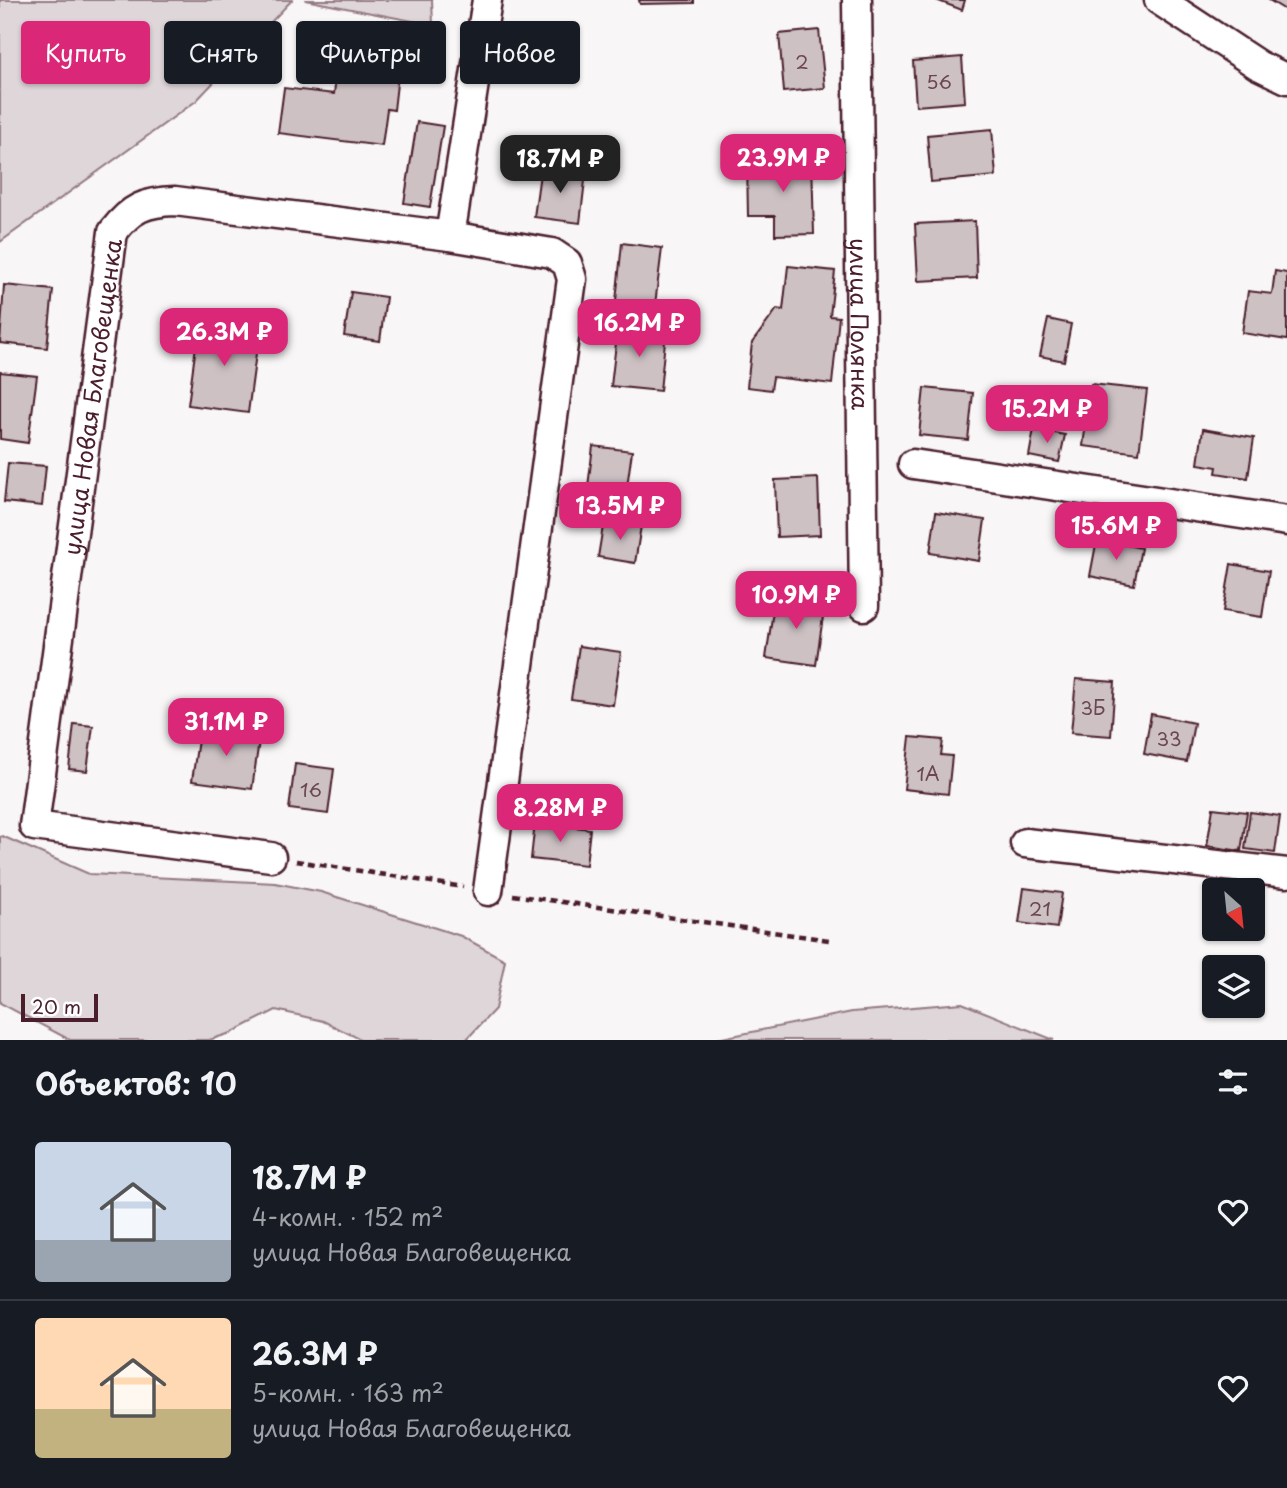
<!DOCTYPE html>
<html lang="ru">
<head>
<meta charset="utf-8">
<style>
	:root { --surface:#171b24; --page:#20242c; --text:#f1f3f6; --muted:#9ea1a6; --line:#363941; --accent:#db2777 }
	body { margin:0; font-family:"Playpen Sans",sans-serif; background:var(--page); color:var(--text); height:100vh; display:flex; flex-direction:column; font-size:26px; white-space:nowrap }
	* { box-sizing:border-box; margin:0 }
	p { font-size:23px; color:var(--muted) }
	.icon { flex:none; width:38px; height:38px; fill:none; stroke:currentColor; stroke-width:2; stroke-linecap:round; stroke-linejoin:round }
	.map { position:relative; height:1040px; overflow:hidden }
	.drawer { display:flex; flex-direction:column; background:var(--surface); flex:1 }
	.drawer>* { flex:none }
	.top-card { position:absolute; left:21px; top:21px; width:700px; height:63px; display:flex; gap:14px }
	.needle { width:46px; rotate:153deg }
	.controls { position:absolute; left:1202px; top:878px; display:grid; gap:14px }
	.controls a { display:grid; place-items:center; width:63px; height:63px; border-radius:7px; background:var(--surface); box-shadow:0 2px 5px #0004; font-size:35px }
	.scale { position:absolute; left:21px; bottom:18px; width:77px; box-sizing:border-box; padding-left:7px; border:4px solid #4a1f2b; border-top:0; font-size:19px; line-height:24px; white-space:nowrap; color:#4a1f2b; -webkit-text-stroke:5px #fff; paint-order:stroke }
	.price { position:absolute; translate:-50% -60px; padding:0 16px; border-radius:14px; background:var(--accent); color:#fff; font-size:23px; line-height:46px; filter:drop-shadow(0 2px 4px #0008) }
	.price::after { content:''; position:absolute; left:50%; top:42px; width:21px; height:16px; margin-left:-10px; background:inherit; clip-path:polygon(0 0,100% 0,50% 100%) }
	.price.active { background:#222; color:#fff }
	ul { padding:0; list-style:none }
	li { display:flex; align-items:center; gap:21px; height:175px; padding:0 35px }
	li+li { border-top:2px solid var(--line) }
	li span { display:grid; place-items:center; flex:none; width:196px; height:140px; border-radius:7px; color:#555 }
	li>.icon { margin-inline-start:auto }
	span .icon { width:84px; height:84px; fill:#fffc; stroke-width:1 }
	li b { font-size:30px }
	h2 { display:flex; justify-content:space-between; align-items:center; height:84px; padding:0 35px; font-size:30px }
	.chip { padding:0 24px; border-radius:7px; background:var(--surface); box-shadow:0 2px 5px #0004; font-size:24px; line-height:63px }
	.chip.active { background:var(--accent); color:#fff }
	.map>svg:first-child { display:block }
	.green { fill:#ded6d9; stroke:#947a82; stroke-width:2 }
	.building { fill:#cdc1c4; stroke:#4a1f2b; stroke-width:2 }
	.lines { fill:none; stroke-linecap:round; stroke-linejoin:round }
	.minor-casing { stroke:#4a1f2b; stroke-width:33 }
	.path { stroke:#4a1f2b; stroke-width:4.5; stroke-dasharray:7 5; stroke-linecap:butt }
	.minor { stroke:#fff; stroke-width:28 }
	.labels { text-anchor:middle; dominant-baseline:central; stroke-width:6; stroke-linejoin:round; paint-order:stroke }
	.number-label { font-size:19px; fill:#6b4851 }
	.street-label { font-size:23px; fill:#4a1f2b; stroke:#fff }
</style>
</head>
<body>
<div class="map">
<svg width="1287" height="1040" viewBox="0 0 1287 1040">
	<rect width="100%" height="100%" fill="#f8f6f7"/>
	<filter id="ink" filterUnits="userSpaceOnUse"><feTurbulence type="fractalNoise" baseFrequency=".0143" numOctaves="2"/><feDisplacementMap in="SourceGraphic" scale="14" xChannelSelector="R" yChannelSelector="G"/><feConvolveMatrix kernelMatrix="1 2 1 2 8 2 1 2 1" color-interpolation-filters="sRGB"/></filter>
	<g filter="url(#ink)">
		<path class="green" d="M0,0H292L196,101L0,242Z
			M305,0H432L433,25Z
			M2,836L89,874L275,883L321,892L461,936L505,960L495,1009L466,1040H362L323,1021L276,1010L231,1033L209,1040H70L0,1003V837Z
			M962,1003L1054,1040H712L852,1012Z"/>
		<path class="building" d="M639,0H694V3L640,4Z
			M936,0H965L962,10Z
			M1269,0H1287V11Z
			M819,30L825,88L784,92L779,34Z
			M340,43L394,50L393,65L399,66L394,110L387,109L382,146L278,133L284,88L334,94Z
			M962,57L965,102L916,106L913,61Z
			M417,122L443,126L430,207L404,203Z
			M992,129L996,176L931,182L927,135Z
			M812,159L814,234L775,235V216H748L747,161Z
			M541,166L586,172L580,223L534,217Z
			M975,221L977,278L918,281L915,224Z
			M622,243L662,248L655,305L616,301Z
			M788,266L835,271L830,316L839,317L832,384L773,377L771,390L747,387L752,343L777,309L783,310Z
			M1275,271L1287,273V340L1242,333L1248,291L1272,294Z
			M4,285L53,290L47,348L0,343Z
			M351,292L386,297L380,341L344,336Z
			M1048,319L1071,324L1064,361L1040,356Z
			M199,323L259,331L248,413L188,405Z
			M618,326L666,331L660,391L611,386Z
			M0,372L37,376L28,443L0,439Z
			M1091,384L1147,390L1139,453L1083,446Z
			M924,388L973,393L968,440L919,435Z
			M1034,429L1065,435L1059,462L1029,456Z
			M1203,429L1254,438L1248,478L1216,473L1217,467L1198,464Z
			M593,446L632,451L624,508L586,503Z
			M8,463L46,466L42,506L4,502Z
			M818,478L820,535L777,537L775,480Z
			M936,512L985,520L979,561L930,553Z
			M604,520L641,526L635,563L598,557Z
			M1097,539L1141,548L1134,585L1090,576Z
			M1231,564L1269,571L1262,617L1223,611Z
			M775,597L825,603L816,665L766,658Z
			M579,646L621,652L613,705L571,699Z
			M1076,679L1115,682L1111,736L1071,733Z
			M1151,714L1194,723L1187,762L1144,754Z
			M74,724L93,726L87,771L69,769Z
			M200,726L260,734L252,789L192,781Z
			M910,737L943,740L941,755L952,756L948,794L904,789Z
			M295,764L334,769L328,814L289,809Z
			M1213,808L1247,812L1241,851L1207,846Z
			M1250,812L1280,816L1275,853L1245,849Z
			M535,822L590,829L586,865L531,859Z
			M1024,888L1062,893L1057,928L1019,923Z"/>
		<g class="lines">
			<g class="minor-casing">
				<g id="minor">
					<path id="s1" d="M857,0L864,606"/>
					<path d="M1159,0L1258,65L1287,79"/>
					<path d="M450,236L552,253L567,263L572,279L488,891"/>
					<path d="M913,464L1287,521"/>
					<path d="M1025,843L1287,873"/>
					<path id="s2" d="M271,857L34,826L113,232C131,208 145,202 175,201L450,236L487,0"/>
				</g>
			</g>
			<path class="path" d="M296,861L463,887
				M513,895L829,940"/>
			<use href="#minor" class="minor"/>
		</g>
	</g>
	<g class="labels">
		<g class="number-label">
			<text x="802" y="61">2</text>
			<text x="939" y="81">56</text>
			<text x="1093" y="707">3Б</text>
			<text x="1169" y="738">33</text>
			<text x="928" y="773">1А</text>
			<text x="311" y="789">16</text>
			<text x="1040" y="908">21</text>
		</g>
		<g class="street-label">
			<text stroke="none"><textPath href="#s1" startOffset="324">улица Полянка</textPath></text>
			<text stroke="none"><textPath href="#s2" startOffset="672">улица Новая Благовещенка</textPath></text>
		</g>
	</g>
</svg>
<div class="controls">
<a><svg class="needle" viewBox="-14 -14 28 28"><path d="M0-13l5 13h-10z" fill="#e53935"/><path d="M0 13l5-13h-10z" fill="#9ea1a6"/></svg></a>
<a><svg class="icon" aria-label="layers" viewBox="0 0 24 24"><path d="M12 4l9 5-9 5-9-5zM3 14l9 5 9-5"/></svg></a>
</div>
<div class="scale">20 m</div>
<b class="price" style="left:783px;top:194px">23.9M ₽</b>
<b class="price active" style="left:560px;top:195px">18.7M ₽</b>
<b class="price" style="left:639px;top:359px">16.2M ₽</b>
<b class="price" style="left:224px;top:368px">26.3M ₽</b>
<b class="price" style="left:1047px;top:445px">15.2M ₽</b>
<b class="price" style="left:620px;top:542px">13.5M ₽</b>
<b class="price" style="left:1116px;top:562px">15.6M ₽</b>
<b class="price" style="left:796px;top:631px">10.9M ₽</b>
<b class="price" style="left:226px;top:758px">31.1M ₽</b>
<b class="price" style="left:560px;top:844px">8.28M ₽</b>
<div class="top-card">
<a class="chip active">Купить</a>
<a class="chip">Снять</a>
<a class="chip">Фильтры</a>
<a class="chip">Новое</a>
</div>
</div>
<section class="drawer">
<h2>Объектов: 10<svg class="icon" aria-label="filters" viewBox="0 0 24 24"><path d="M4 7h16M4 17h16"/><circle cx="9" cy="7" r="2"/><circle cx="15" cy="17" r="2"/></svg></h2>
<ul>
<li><span style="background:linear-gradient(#c9d6e8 70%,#9aa5b1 0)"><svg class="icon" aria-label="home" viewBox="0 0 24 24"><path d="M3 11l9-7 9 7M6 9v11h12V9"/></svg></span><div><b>18.7M ₽</b><p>4-комн. · 152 m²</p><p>улица Новая Благовещенка</p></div><svg class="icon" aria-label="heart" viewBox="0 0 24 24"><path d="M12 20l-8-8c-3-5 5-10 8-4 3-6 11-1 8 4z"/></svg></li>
<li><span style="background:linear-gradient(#ffd9b3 65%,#c2b280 0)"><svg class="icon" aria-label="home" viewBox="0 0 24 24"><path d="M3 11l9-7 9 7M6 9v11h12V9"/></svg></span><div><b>26.3M ₽</b><p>5-комн. · 163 m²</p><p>улица Новая Благовещенка</p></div><svg class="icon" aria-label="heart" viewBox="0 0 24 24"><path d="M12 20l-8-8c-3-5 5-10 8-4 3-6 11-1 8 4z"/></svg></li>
</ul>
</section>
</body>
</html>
